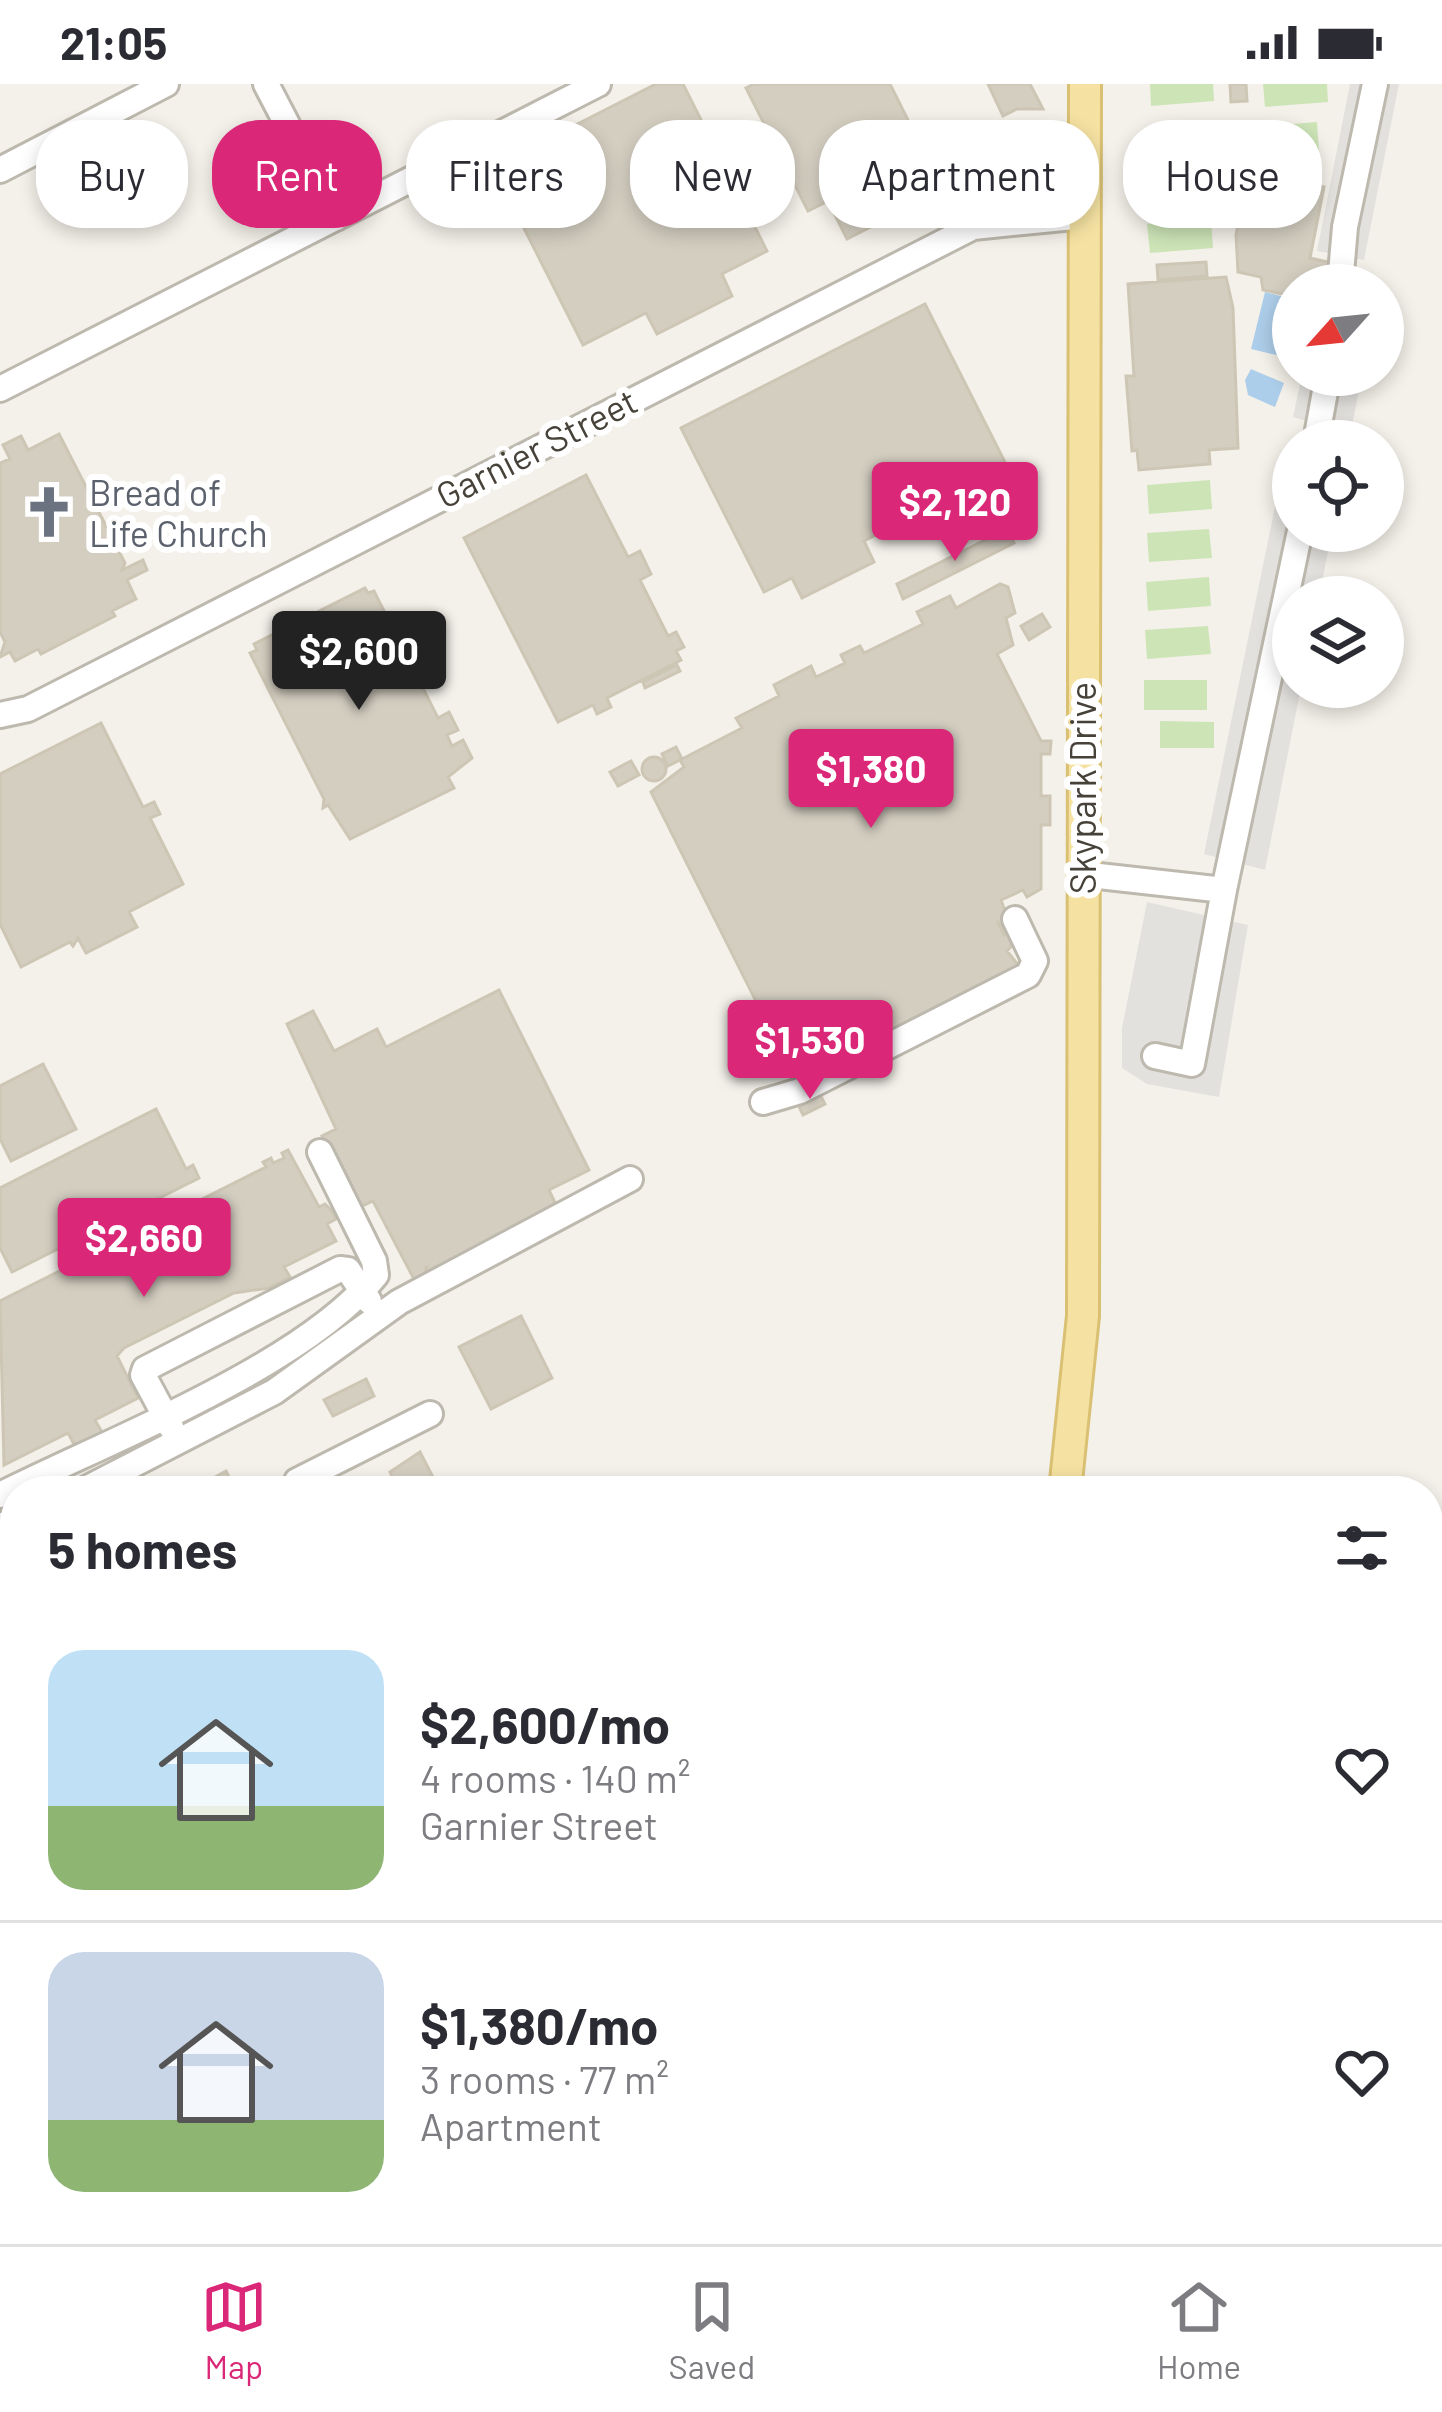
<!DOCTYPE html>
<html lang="en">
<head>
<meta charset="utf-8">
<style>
	:root { --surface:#fff; --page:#f7f7f7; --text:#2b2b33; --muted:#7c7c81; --line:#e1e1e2; --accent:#db2777 }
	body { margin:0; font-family:Barlow,sans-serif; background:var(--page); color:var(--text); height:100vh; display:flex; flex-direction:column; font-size:45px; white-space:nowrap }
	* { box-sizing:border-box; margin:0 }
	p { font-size:39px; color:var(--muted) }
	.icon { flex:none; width:66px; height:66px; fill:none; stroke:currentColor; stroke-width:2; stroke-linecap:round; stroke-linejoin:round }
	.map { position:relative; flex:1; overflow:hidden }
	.panel { position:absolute; left:0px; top:1392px; width:1443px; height:768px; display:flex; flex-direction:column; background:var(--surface); border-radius:48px 48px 0 0; box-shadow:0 6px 18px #0003 }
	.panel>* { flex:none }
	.hud { position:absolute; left:36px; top:36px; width:1371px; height:108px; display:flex; gap:24px }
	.needle { width:78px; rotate:243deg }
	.controls { position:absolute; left:1272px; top:180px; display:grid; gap:24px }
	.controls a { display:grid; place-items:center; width:132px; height:132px; border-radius:50%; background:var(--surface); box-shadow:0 6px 18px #0003; font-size:60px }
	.price { position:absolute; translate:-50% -102px; padding:0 27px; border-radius:12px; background:var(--accent); color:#fff; font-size:39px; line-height:78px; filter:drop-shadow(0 3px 6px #0008) }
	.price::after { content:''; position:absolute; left:50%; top:72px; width:36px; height:27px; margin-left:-18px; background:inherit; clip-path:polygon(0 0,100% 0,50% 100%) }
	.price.selected { background:#222; color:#fff }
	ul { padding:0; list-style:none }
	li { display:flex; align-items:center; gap:36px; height:300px; padding:0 48px }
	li+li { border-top:3px solid var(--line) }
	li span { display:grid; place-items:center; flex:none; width:336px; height:240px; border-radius:36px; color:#555 }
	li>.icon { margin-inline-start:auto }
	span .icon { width:144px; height:144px; fill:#fffc; stroke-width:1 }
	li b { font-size:51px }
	h2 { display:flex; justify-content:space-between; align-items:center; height:144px; padding:0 48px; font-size:51px }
	.tag { padding:0 42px; border-radius:48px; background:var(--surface); box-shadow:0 6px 18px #0003; font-size:42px; line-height:108px }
	.tag.selected { background:var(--accent); color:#fff }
	.status { display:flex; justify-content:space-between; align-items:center; height:84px; padding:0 60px; background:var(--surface); direction:ltr }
	.status svg { height:33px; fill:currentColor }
	.menu { display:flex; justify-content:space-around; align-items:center; height:168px; border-top:3px solid var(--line); background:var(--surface); font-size:33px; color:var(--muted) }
	.menu a { display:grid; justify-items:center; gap:6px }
	.menu .selected { color:var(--accent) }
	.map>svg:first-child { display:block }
	.medical { fill:#f3e3df }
	.green { fill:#cde4b7 }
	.parking { fill:#e3e1de }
	.water { fill:#adceea }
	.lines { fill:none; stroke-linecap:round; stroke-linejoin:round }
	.runway { stroke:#c6c4c1; stroke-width:120 }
	.building { fill:#d4cec1; stroke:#cec6b5; stroke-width:3 }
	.minor-casing { stroke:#beb9ae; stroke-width:30 }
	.major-casing { stroke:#d9c073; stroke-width:36 }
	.minor { stroke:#fff; stroke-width:24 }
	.major { stroke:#f5e2a2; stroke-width:30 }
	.labels { text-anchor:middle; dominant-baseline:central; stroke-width:12; stroke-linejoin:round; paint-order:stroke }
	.street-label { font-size:36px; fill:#474239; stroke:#fff }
	.worship-label { font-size:36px; fill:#5b616d; stroke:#fff; text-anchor:start }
</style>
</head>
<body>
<div class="status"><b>21:05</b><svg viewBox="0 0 49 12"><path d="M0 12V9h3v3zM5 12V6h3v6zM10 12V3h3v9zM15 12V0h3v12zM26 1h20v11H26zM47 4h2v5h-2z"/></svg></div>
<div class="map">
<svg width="1442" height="2160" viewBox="0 0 1442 2160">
	<rect width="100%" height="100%" fill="#f4f1ea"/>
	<path class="medical" d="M15,2096V2145H626L595,2160H0V2098Z"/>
	<path class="green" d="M1150,0H1213L1214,17L1151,22Z
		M1263,0H1327L1328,18L1265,23Z
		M1211,37L1214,66L1151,71L1148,42Z
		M1317,38L1319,67L1256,72L1254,43Z
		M1211,85L1214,114L1151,119L1149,90Z
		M1211,135L1213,164L1150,169L1147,140Z
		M1210,396L1212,425L1149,430L1147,401Z
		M1209,445L1212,474L1149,478L1147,449Z
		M1209,493L1211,522L1148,527L1146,498Z
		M1208,542L1211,570L1147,575L1145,546Z
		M1144,596H1207V626H1144Z
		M1160,637L1214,638V664H1160Z"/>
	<path class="parking" d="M1350,0H1399L1364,176L1317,167Z
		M1302,291H1362L1349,357H1315L1309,338L1293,333Z
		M1287,364H1293V447H1332L1319,513H1293V603H1301L1265,786L1204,770Z
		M1147,818L1248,841L1219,1013L1147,1000L1122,984V944Z
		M624,2145H880L877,2160H594Z"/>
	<path class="water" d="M1265,208L1293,215L1285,273L1251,265Z
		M1251,285L1284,299L1275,323L1248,311L1245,296Z"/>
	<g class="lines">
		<path class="runway" d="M1428,1598L1442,1529
			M1315,2160L1318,2145"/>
	</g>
	<path class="building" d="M656,0H683L767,167L722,190L732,212L657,250L646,229L583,261L493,83Z
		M754,0H890L933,86L921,92L931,112L847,155L828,117L808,127L746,4Z
		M988,0H1030L1043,25H1017L1003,32Z
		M1230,0H1246L1247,17L1231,18Z
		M1315,78L1316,93L1286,94L1285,79Z
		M1248,88L1324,103L1310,174L1336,180L1335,190L1326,188L1323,201H1293V212L1263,206L1261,193L1238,188L1236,151Z
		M1206,178L1207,192L1158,196L1157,181Z
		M1226,193L1233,224L1238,364L1209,366L1210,380L1139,386L1137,366L1132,367L1126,292H1134L1128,200Z
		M925,220L1008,384L937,420L941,428L931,433L927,425L864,457L874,478L802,514L792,494L764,508L681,344Z
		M59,350L125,479L122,486L143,476L147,486L127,496L136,515L112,527L115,532L41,570L38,565L15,577L10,568L0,573L5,558L0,548V379L10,375L3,361L21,352L28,366Z
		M586,391L628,473L640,467L651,490L640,496L668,552L676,548L684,563L676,567L681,576L607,614L611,623L597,630L593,621L558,638L464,454Z
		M1007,445L1014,459L903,515L897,500Z
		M1000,500L1008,503L1015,529L1006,534L1013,561L997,570L1041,657H1051L1050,670H1041V712H1050V741H1041V805L1027,813L1023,806L1001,816L1011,844L1005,847L997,837L1004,851L1010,848L1015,858L1007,867L1020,883L833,982L823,961L787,979L651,708L684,683L680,676L668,682L662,670L676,663L682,675L742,644L736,634L779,612L774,601L811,582L816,593L845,579L841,571L860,562L864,569L923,540L917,528L950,512L956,524Z
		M365,504L368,509L374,507L438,634L449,628L458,646L447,651L452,662L463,656L472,674L448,693L454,704L350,755L328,721L323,724L324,715L250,569L257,566L254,560Z
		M1042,530L1050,543L1029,556L1021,542Z
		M677,581L680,587L645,604L643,598Z
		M101,639L143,723L154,718L160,730L150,734L183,800L129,828L137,843L86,869L78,854L73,862L70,858L21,883L0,840V690Z
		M642 685a12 12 0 1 1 24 0a12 12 0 1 1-24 0Z
		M631,677L639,691L618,702L610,688Z
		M499,906L589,1086L549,1106L558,1125L429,1189L426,1182V1192L415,1197L373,1117L358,1124L322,1052L336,1045L287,940L313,927L334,967L377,945L386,963Z
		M43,980L76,1045L11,1077L0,1055V1002Z
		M817,1005L825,1020L803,1031L796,1016Z
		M156,1025L186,1085L193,1081L199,1094L12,1188L0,1164V1104Z
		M288,1066L319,1123L325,1120L332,1127L336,1135L327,1140L336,1157L284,1183L290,1193L269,1204L234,1209L124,1264L117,1272L138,1314L95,1336L103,1350L76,1364L68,1349L4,1381L0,1217L266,1083L263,1078L271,1074L273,1079L284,1074L282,1069Z
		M521,1232L552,1294L491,1325L459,1263Z
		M366,1295L374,1312L333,1332L324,1316Z
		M420,1368L440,1407H399L390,1388Z
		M226,1387L236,1407H199L208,1397Z
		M123,2145H295L303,2160H131Z
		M349,2145H499L469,2160H357Z
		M6,2149V2155L49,2150L51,2160H0V2150Z"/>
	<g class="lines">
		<g class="minor-casing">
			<path id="minor" d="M266,0L336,134
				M0,86L166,0
				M1340,201L1345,143L1375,0
				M0,305L598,0
				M1316,357L1328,291
				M0,631L28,625L973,143L1084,132
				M1081,790L1224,806L1300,447
				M1155,972L1192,980L1224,806
				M763,1018L800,1007L1028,891L1035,877L1015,835
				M171,1343L143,1291L145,1285L340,1185L348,1186L369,1217
				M297,1397L430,1330
				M82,1407L274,1308L399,1218L630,1095
				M0,1411C105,1358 306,1281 376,1191L374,1177L320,1068
				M0,1441H15
				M0,2044H15
				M0,2079H15
				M0,2128L15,2126
				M70,2145L79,2160
				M104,2145L112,2160
				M329,2145L336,2160
				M551,2160L577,2145"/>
		</g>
		<g class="major-casing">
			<path id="major" d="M1065,1407L1083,1232L1085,0
				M908,2160L911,2145"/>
		</g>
		<use href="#minor" class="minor"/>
		<use href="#major" class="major"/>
	</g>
	<defs>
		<g id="church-bare" transform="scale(4.14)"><path d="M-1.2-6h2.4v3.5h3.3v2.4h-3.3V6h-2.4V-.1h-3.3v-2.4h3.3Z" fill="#6b7280" stroke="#fff" stroke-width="2.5" paint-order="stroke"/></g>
	</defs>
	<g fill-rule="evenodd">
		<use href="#church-bare" x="49" y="428"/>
	</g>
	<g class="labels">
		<g class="street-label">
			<text transform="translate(536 363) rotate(-27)">Garnier Street</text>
			<text transform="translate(1081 704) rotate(-90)">Skypark Drive</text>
		</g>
		<g class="worship-label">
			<text x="89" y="407">Bread of<tspan x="89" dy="41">Life Church</tspan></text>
		</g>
	</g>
</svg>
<div class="controls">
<a><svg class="needle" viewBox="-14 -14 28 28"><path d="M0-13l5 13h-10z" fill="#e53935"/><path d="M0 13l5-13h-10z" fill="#7c7c81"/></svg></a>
<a><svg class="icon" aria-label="locate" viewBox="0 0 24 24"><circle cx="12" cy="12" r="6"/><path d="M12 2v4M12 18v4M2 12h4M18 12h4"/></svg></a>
<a><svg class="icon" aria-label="layers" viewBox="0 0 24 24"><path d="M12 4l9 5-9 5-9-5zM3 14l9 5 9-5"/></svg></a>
</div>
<b class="price" style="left:955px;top:480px">$2,120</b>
<b class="price selected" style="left:359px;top:629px">$2,600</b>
<b class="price" style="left:871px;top:747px">$1,380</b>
<b class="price" style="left:810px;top:1018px">$1,530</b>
<b class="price" style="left:144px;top:1216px">$2,660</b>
<div class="hud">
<a class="tag">Buy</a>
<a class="tag selected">Rent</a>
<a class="tag">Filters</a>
<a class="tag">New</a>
<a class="tag">Apartment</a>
<a class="tag">House</a>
</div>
<section class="panel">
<h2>5 homes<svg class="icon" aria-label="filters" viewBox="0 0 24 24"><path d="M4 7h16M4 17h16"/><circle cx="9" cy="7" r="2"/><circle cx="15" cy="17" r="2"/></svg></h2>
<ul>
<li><span style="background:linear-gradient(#bfe0f5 65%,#8fb573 0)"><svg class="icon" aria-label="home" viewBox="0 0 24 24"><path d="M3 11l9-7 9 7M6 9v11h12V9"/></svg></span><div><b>$2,600/mo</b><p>4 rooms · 140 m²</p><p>Garnier Street</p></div><svg class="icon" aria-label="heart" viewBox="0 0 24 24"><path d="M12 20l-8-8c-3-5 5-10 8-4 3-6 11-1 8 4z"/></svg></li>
<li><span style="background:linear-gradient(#c9d6e8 70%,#8fb573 0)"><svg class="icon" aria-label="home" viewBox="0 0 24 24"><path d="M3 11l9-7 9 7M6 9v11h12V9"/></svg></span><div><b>$1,380/mo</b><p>3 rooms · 77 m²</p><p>Apartment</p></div><svg class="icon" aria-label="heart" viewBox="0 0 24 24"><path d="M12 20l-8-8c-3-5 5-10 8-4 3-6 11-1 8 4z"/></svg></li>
</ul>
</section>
</div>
<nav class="menu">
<a class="selected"><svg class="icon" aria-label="map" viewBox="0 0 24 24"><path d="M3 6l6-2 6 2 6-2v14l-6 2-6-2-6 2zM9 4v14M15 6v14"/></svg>Map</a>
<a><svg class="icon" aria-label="saved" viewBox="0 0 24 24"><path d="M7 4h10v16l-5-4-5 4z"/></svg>Saved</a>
<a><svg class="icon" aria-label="home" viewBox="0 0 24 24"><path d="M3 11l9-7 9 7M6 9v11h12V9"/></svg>Home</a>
</nav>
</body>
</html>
